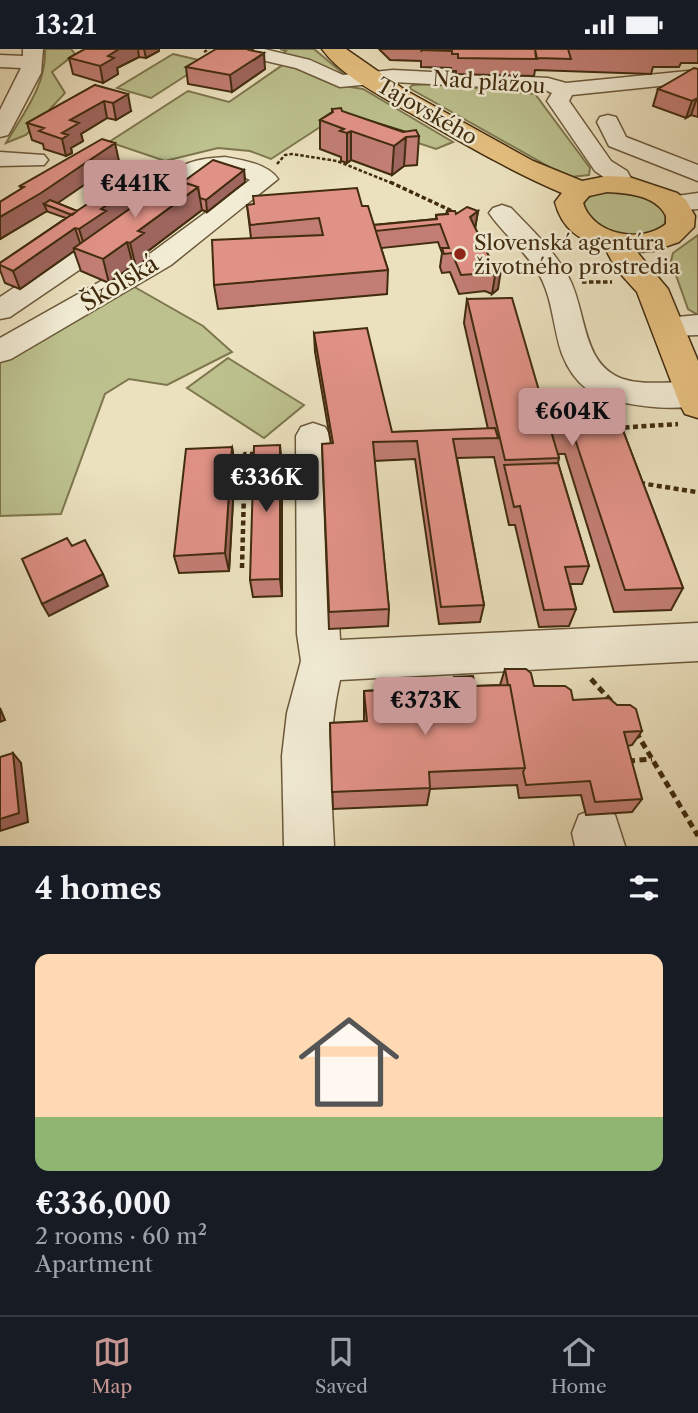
<!DOCTYPE html>
<html lang="en">
<head>
<meta charset="utf-8">
<style>
	:root { --surface:#171b24; --page:#20242c; --text:#f1f3f6; --muted:#9ea1a6; --line:#363941; --accent:#c59692 }
	body { margin:0; font-family:"Libre Caslon Text",serif; background:var(--page); color:var(--text); height:100vh; display:flex; flex-direction:column; font-size:26px; white-space:nowrap }
	* { box-sizing:border-box; margin:0 }
	p { font-size:23px; color:var(--muted) }
	.icon { flex:none; width:38px; height:38px; fill:none; stroke:currentColor; stroke-width:2; stroke-linecap:round; stroke-linejoin:round }
	.map { position:relative; height:797px; overflow:hidden }
	.drawer { display:flex; flex-direction:column; background:var(--surface); flex:1 }
	.drawer>* { flex:none }
	.price { position:absolute; translate:-50% -60px; padding:0 16px; border-radius:7px; background:var(--accent); color:#111; font-size:23px; line-height:46px; filter:drop-shadow(0 2px 4px #0008) }
	.price::after { content:''; position:absolute; left:50%; top:42px; width:21px; height:16px; margin-left:-10px; background:inherit; clip-path:polygon(0 0,100% 0,50% 100%) }
	.price.on { background:#222; color:#fff }
	ul { padding:0; list-style:none }
	li { display:grid; align-content:center; gap:14px; height:371px; padding:0 35px }
	li+li { border-top:2px solid var(--line) }
	li span { display:grid; place-items:center; height:217px; border-radius:14px; color:#555 }
	li>.icon { margin-inline-start:auto }
	span .icon { width:126px; height:126px; fill:#fffc; stroke-width:1 }
	li b { font-size:30px }
	h2 { display:flex; justify-content:space-between; align-items:center; height:84px; padding:0 35px; font-size:30px }
	.status { display:flex; justify-content:space-between; align-items:center; height:49px; padding:0 35px; background:var(--surface); direction:ltr }
	.status svg { height:19px; fill:currentColor }
	.tab-bar { display:flex; justify-content:space-around; align-items:center; height:98px; border-top:2px solid var(--line); background:var(--surface); font-size:19px; color:var(--muted) }
	.tab-bar a { display:grid; justify-items:center; gap:4px }
	.tab-bar .on { color:var(--accent) }
	.map>svg:first-child { display:block }
	.green { fill:#bcc18e; stroke:#7e764e; stroke-width:2 }
	.lines { fill:none; stroke-linecap:round; stroke-linejoin:round }
	.minor-casing { stroke:#6c593b; stroke-width:3 }
	.major-casing { stroke:#412c0f; stroke-width:3 }
	.path-far3 { stroke:#412c0f; stroke-width:2.5; stroke-dasharray:3.5 2; stroke-linecap:butt }
	.path-far2 { stroke:#412c0f; stroke-width:3.5; stroke-dasharray:4.5 2.5; stroke-linecap:butt }
	.path-far1 { stroke:#412c0f; stroke-width:4.5; stroke-dasharray:5 3.5; stroke-linecap:butt }
	.path { stroke:#412c0f; stroke-width:5; stroke-dasharray:7 4.5; stroke-linecap:butt }
	.minor { fill:#f2ecd5; fill-rule:evenodd }
	.major { fill:#e6c07f; fill-rule:evenodd }
	.wall { fill:#c27e74; stroke:#412c0f; stroke-width:2 }
	.shaded-wall { fill:#9e665e; stroke:#412c0f; stroke-width:2 }
	.building { fill:#e19287; stroke:#412c0f; stroke-width:2 }
	.poi-dot { fill:#8f2418; stroke:#f2ecd5; stroke-width:2.5 }
	.labels { text-anchor:middle; dominant-baseline:central; stroke-width:5; stroke-linejoin:round; paint-order:stroke }
	.far-street-label { font-size:21px; fill:#412c0f; stroke:#f2ecd5 }
	.far-poi-label { font-size:21px; fill:#412c0f; stroke:#f2ecd5; text-anchor:start }
	.street-label { font-size:24px; fill:#412c0f; stroke:#f2ecd5 }
</style>
</head>
<body>
<div class="status"><b>13:21</b><svg viewBox="0 0 49 12"><path d="M0 12V9h3v3zM5 12V6h3v6zM10 12V3h3v9zM15 12V0h3v12zM26 1h20v11H26zM47 4h2v5h-2z"/></svg></div>
<div class="map">
<svg width="698" height="797" viewBox="0 0 698 797">
	<rect width="100%" height="100%" fill="#ebe1be"/>
	<filter id="stains"><feTurbulence type="fractalNoise" baseFrequency=".00286" numOctaves="4"/><feColorMatrix values="0 0 0 0 .2 0 0 0 0 .09 0 0 0 0 .02 0 0 0 .5 -.17"/></filter>
	<radialGradient id="worn" r=".72"><stop offset=".6" stop-color="#630" stop-opacity="0"/><stop offset="1" stop-color="#630" stop-opacity=".3"/></radialGradient>
	<path class="green" d="M45,0H71L75,5L52,23L65,44L26,86L6,94C23,65 47,35 45,0Z
		M280,0H314L345,26L282,5L286,2Z
		M173,5L207,13L151,49L117,39Z
		M287,13L338,36L363,40L453,93L436,100L337,67L271,110L250,102L218,99L165,112L109,93L188,42L229,53Z
		M434,35L535,45L590,119L589,126L571,128L553,120L409,39L413,36Z
		M607,141L646,147L666,163L665,175C649,191 615,188 597,176C591,173 587,164 583,159C585,146 596,144 607,141Z
		M698,186V266L688,260L671,212L673,204Z
		M131,236L203,277L232,303L167,336L129,330L105,345L61,465L0,467V310Z
		M228,309L304,356L264,389L187,339Z"/>
	<g class="lines">
		<g class="minor-casing">
			<path id="minor" d="M23,0H43L41,24L11,81L8,86L0,88V61L21,19L0,18V6L23,7Z
				M229,0H264L310,11L343,26L393,21L548,29L566,34L698,21V33L572,46L569,52L611,112L627,122L634,135L631,140L622,142L613,140L608,131L595,122L547,52L552,44L545,41L393,33L340,38L296,19L232,4Z
				M608,66L616,68L626,88L698,116V132L609,97L597,73L600,68Z
				M0,103L44,106L48,111L44,116L0,117Z
				M225,108C243,111 268,115 278,130L171,216L11,310L0,313V289L151,204L250,131C212,111 203,138 175,131L172,126C182,111 209,109 225,108Z
				M698,144V160L671,162L662,159L658,154L662,149Z
				M502,156L511,159C532,181 555,202 569,229C587,263 581,315 623,330C647,338 674,330 698,336V356C670,363 612,356 587,340C576,332 567,318 562,305C553,279 553,251 540,227C527,203 504,186 489,164L493,159Z
				M103,184L113,186L116,192L113,198L10,268L0,270V248L93,186Z
				M698,266V286L667,287L656,284L652,277L656,270Z
				M313,374L325,378L330,387L340,591L698,574V612L340,631C327,687 331,740 334,797H284L282,707L287,664L301,612L297,585L296,387L301,378Z
				M597,759L615,766L625,797H575L572,784L579,766Z"/>
		</g>
		<g class="major-casing">
			<path id="major" d="M322,0H346L405,41L533,112L582,132L607,127L629,128L677,144L686,151L695,167L694,178L679,193L653,202L637,203L668,240L698,312V369L685,365L680,356L637,243L616,220L605,199C579,191 562,180 555,153L562,144C510,122 463,94 414,66C386,50 341,27 322,0ZM607,143C627,144 656,146 666,167V175C641,195 593,186 583,154L589,147Z"/>
		</g>
		<path class="path-far3" d="M204,3L209,0
			M277,115L285,106L292,105L337,112L394,135"/>
		<path class="path-far2" d="M390,133L452,162
			M582,233H612"/>
		<path class="path-far1" d="M616,379L678,375
			M640,434L696,443
			M242,519L245,405H257"/>
		<path class="path" d="M591,630L611,652
			M636,683L698,787
			M628,712L652,710"/>
		<use href="#minor" class="minor"/>
		<use href="#major" class="major"/>
	</g>
	<path class="wall" d="M85,0H159V2L146,9L139,8L117,19L118,25L103,34L73,25L69,9Z
		M379,0H422L421,3L422,0H698V14H681L679,18H653L651,25L535,21L534,27L456,25V22H451V19L421,18V12L390,11Z
		M253,1L265,20L232,43L188,35L186,18Z
		M698,20V68L691,66L686,69L653,57L658,40Z
		M95,36L131,62L116,71L107,69L81,85L83,92L71,99L72,104L66,107L44,100L43,95L32,91L27,74Z
		M332,60L419,87L417,116L404,117L392,126L351,111L347,114L341,112V108L320,100V71L332,63Z
		M119,112L57,154L77,162L183,133L244,121L245,133L207,163L202,161L148,202L149,208L136,218L133,216L109,234L81,222L74,202L20,240L5,234L0,221V214L66,169L46,162L0,190V153L21,140L20,137Z
		M247,156L362,157L374,176L436,170V166L446,165L447,162L456,165L478,162L475,179L494,218L498,240L492,245L485,242L459,245L450,223L442,224L440,218L442,204L438,193L381,199L388,221L387,245L218,260L214,236L251,189Z
		M467,250L542,352L567,366L565,373L619,371L683,539L671,561L614,563L565,405H558L559,409L558,414L589,517L582,535H570L576,560L569,577L539,578L515,476H509L494,408L457,409L484,556L480,573L439,575L415,410L374,412L389,560L388,577L329,580L322,395H331L315,303L314,284L392,383L488,380L464,274Z
		M232,398L235,417L229,522L179,524L174,507Z
		M282,415V547L253,548L250,531Z
		M505,620L534,637L573,651L642,682L632,696L627,697L642,750L632,763L586,766L581,746L519,749L517,736L430,740L427,756L333,760L330,674L364,673V642L452,638L454,628L475,637L500,636Z"/>
	<path class="shaded-wall" d="M119,0H138L139,8L117,19L118,25L103,34L100,17L109,5Z
		M144,0H159V2L146,9Z
		M250,0H253L254,11L264,4L265,20L232,43L230,26Z
		M128,45L131,62L116,71L113,54Z
		M697,49L691,66L686,69L692,52Z
		M104,52L107,69L81,85L83,92L71,99L72,104L66,107L62,90V84L70,71Z
		M351,82V111L347,114V84Z
		M406,88L404,117L392,126L394,97Z
		M115,94L119,112L52,158L44,155L47,162L0,190V168Z
		M244,121L245,133L207,163L206,151Z
		M154,124L158,142L85,199L79,180L101,160Z
		M198,138L202,161L148,202L149,208L136,218L130,194L138,182Z
		M478,162L475,180L470,168Z
		M75,179L81,197L74,199V202L20,240L13,222Z
		M127,193L133,216L109,234L103,210Z
		M501,221L498,240L492,245L495,227Z
		M280,396L282,415V547L280,530Z
		M232,398L235,417L229,522L225,504Z
		M103,525L108,537L49,567L42,555Z
		M0,659L5,671L0,673Z
		M13,704L21,714L28,773L0,782V770Z"/>
	<path class="building" d="M85,0H119L108,7L114,9L100,17L69,9Z
		M216,0H250L249,1L264,4L230,26L186,18Z
		M422,0H535L537,10L458,9V5H452V2L422,1Z
		M535,0H568L571,10L536,9Z
		M694,19L698,20V49L692,52L658,40Z
		M95,36L128,45L113,54L104,52L70,71L79,74L62,84L68,86L62,90L39,82L44,79L27,74Z
		M341,59L342,62L403,83L416,81L419,87L406,88L394,97L351,82L347,84L340,82L344,80L320,71L333,63L332,60Z
		M102,90L115,94L41,144L0,168V153L24,138L20,137Z
		M213,111L244,121L206,151L200,149L198,138L183,133Z
		M139,120L154,124L101,160L106,162L79,180L75,179L13,222L0,216V214Z
		M172,130L198,138L138,182L144,184L130,194L127,193L103,210L74,199Z
		M357,139L362,157H368L388,221L214,236L212,191L323,186L319,169L250,176L247,156L254,155L253,147Z
		M50,151L77,162L72,166L44,155Z
		M467,158L478,162L470,168L494,218L501,221L495,227L488,224L461,226L452,204L444,205L442,199H449L440,175L376,182L374,176L437,170L436,166L448,165L447,162H455L456,165Z
		M512,249L542,352H562L567,366L547,367L549,374L619,371L683,539L625,541L572,381L551,382L559,409L505,411L467,250Z
		M367,279L392,383L495,379L498,389L453,390L484,556L441,558L417,392L373,393L389,560L329,563L322,395L333,394L314,284Z
		M280,396V530L250,531L254,397Z
		M232,398L225,504L174,507L186,400Z
		M558,414L589,517L565,518L576,560L544,561L520,457L514,458L504,416Z
		M67,489L72,497L85,491L103,525L42,555L22,510Z
		M505,620H526L531,624L534,637H565L571,641L573,651L609,649L617,656H630L636,660L642,682L624,683L642,750L595,753L590,732L526,736L523,723L525,719L510,636H508Z
		M473,627L475,637L510,636L525,719L429,723L430,739L332,743L330,674L367,672L364,642L455,638L454,628Z
		M13,704L19,764L0,770V708Z"/>
	<circle class="poi-dot" cx="460" cy="205" r="7"/>
	<g class="labels">
		<g class="far-street-label">
			<text transform="translate(489 33) rotate(4)">Nad plážou</text>
			<text transform="translate(427 62) rotate(30)">Tajovského</text>
		</g>
		<g class="far-poi-label">
			<text x="474" y="193">Slovenská agentúra<tspan x="474" dy="24">životného prostredia</tspan></text>
		</g>
		<g class="street-label">
			<text transform="translate(119 234) rotate(-31)">Školská</text>
		</g>
	</g>
	<rect width="100%" height="100%" filter="url(#stains)"/>
	<rect width="100%" height="100%" fill="url(#worn)"/>
</svg>
<b class="price" style="left:135px;top:171px">€441K</b>
<b class="price" style="left:572px;top:399px">€604K</b>
<b class="price on" style="left:266px;top:465px">€336K</b>
<b class="price" style="left:425px;top:688px">€373K</b>
</div>
<section class="drawer">
<h2>4 homes<svg class="icon" aria-label="filters" viewBox="0 0 24 24"><path d="M4 7h16M4 17h16"/><circle cx="9" cy="7" r="2"/><circle cx="15" cy="17" r="2"/></svg></h2>
<ul>
<li><span style="background:linear-gradient(#ffd9b3 75%,#8fb573 0)"><svg class="icon" aria-label="home" viewBox="0 0 24 24"><path d="M3 11l9-7 9 7M6 9v11h12V9"/></svg></span><div><b>€336,000</b><p>2 rooms · 60 m²</p><p>Apartment</p></div></li>
</ul>
</section>
<nav class="tab-bar">
<a class="on"><svg class="icon" aria-label="map" viewBox="0 0 24 24"><path d="M3 6l6-2 6 2 6-2v14l-6 2-6-2-6 2zM9 4v14M15 6v14"/></svg>Map</a>
<a><svg class="icon" aria-label="saved" viewBox="0 0 24 24"><path d="M7 4h10v16l-5-4-5 4z"/></svg>Saved</a>
<a><svg class="icon" aria-label="home" viewBox="0 0 24 24"><path d="M3 11l9-7 9 7M6 9v11h12V9"/></svg>Home</a>
</nav>
</body>
</html>
